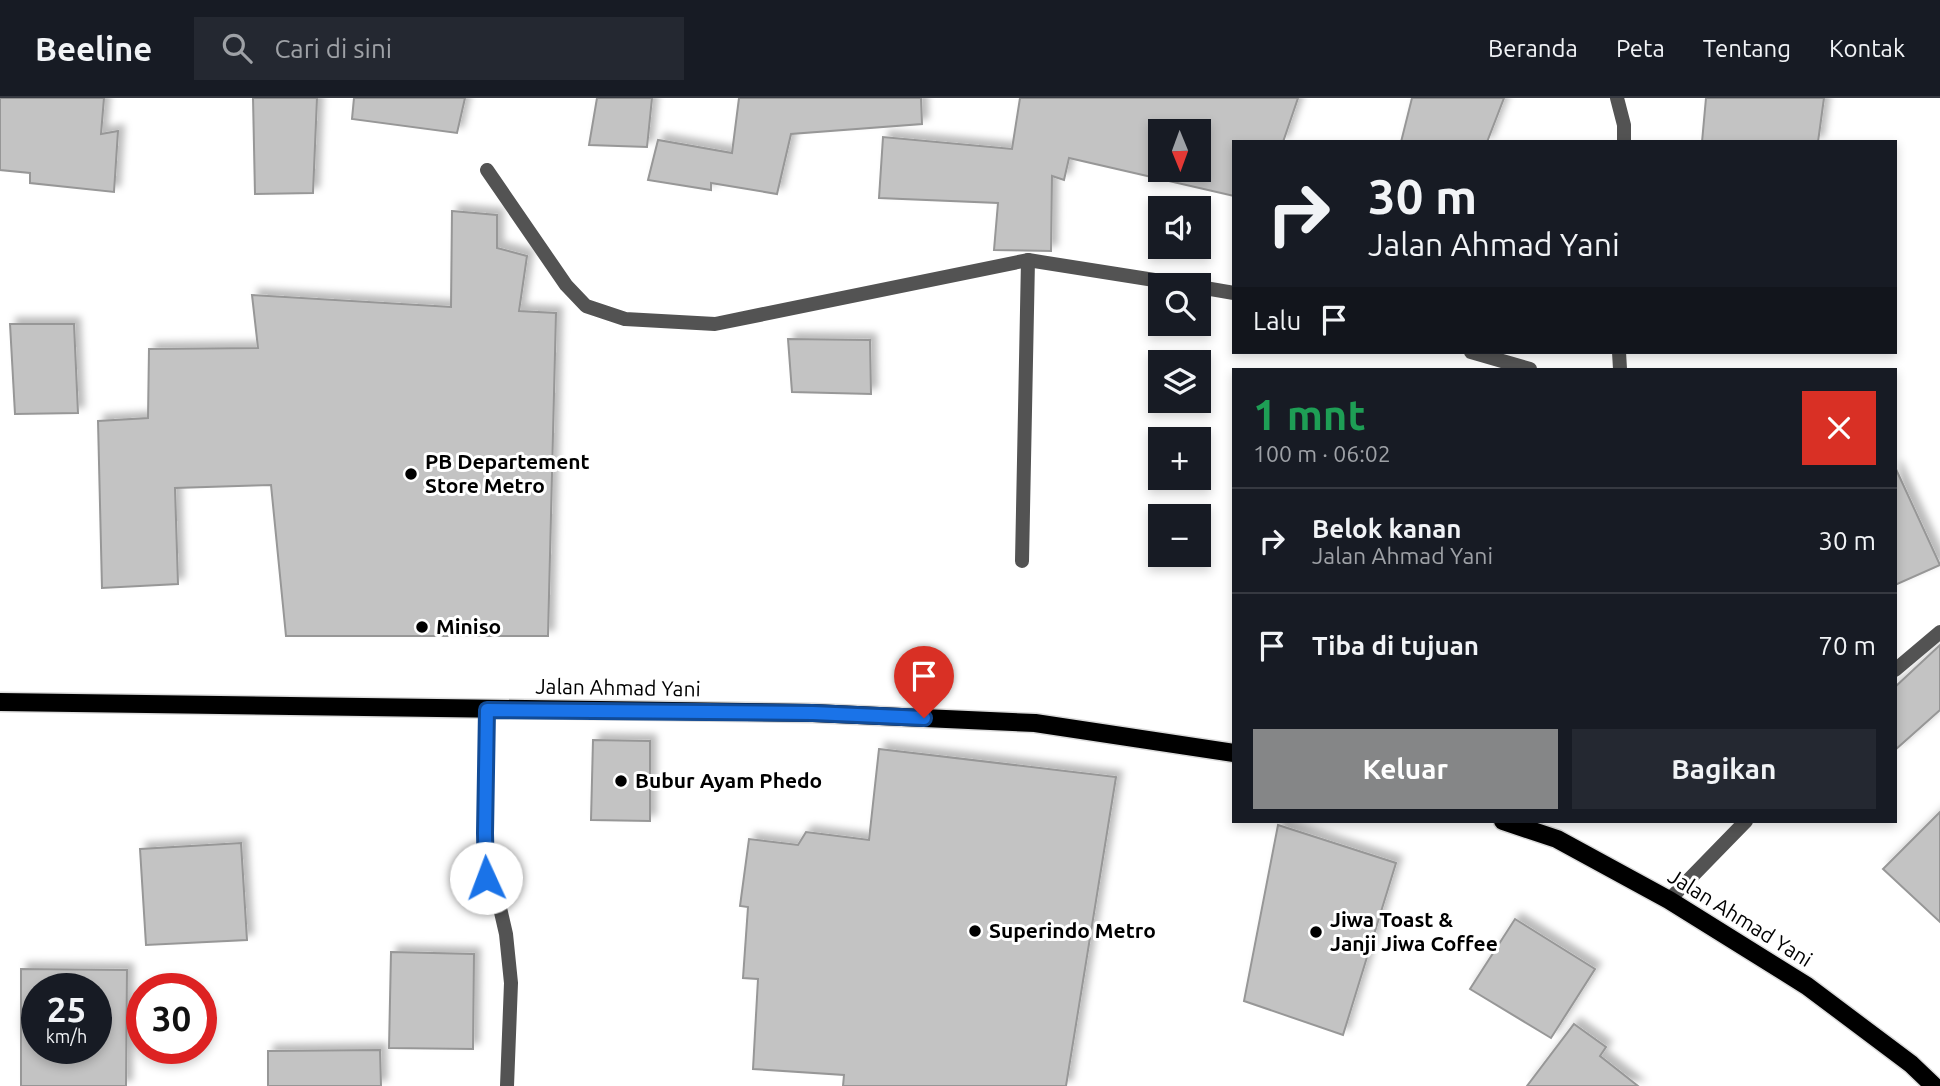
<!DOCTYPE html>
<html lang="id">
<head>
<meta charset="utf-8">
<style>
	:root { --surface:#171b24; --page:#242831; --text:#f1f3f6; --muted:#9ea1a6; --line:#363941; --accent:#858687 }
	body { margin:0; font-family:Ubuntu,sans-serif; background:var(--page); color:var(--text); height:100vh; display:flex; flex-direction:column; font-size:26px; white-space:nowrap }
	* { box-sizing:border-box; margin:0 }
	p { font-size:23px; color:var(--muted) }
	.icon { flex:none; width:38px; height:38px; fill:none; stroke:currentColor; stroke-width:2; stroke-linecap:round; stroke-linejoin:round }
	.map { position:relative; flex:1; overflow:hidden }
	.drawer { position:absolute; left:1232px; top:270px; width:665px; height:455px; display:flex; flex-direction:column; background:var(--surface); border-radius:0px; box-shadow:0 4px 10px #0003 }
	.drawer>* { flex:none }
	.hud { position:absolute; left:1232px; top:42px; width:665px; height:214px; border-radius:0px; box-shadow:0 4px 10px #0003; background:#171b24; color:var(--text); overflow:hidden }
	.needle { width:46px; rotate:179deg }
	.controls { position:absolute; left:1148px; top:21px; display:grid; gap:14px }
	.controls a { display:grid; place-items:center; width:63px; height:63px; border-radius:0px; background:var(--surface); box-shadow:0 4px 10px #0003; font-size:35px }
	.speed { position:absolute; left:21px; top:875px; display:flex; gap:14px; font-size:35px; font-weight:700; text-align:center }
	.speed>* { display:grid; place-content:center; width:91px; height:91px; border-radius:50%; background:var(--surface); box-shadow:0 4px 10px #0003; line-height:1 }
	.speed small { font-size:18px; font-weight:400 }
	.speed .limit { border:10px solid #d22; background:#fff; color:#111 }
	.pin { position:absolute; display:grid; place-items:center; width:60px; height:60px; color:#fff; margin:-72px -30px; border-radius:50% 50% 50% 0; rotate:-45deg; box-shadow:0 0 7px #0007 }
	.pin .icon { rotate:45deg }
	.me { position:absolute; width:77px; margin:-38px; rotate:358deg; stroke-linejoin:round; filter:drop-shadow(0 0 5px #0008) }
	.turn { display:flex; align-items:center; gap:24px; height:147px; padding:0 21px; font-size:32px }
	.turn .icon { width:91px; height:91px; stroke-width:2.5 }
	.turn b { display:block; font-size:49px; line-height:60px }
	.then { display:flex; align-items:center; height:66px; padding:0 21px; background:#0003; gap:14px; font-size:26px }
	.round { display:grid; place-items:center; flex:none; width:74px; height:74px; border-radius:0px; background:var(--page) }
	.headline { display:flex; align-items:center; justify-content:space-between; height:119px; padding:0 21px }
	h1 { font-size:42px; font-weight:600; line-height:52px; color:#1e9e55 }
	.button { display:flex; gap:14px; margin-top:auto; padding:14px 21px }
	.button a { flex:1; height:80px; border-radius:0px; background:var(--accent); color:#fff; font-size:28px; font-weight:600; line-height:80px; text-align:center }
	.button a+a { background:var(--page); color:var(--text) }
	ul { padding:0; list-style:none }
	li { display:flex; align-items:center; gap:21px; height:105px; padding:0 21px; border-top:2px solid var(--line) }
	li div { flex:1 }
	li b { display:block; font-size:26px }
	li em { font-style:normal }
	header { display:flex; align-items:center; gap:42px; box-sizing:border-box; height:98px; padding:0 35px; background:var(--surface); border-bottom:2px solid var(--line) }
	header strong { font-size:33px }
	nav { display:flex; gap:38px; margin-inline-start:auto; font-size:24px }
	.search { width:490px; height:63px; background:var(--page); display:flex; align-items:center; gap:18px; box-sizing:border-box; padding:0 24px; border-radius:0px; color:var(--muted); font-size:26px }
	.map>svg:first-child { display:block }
</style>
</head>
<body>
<header>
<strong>Beeline</strong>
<div class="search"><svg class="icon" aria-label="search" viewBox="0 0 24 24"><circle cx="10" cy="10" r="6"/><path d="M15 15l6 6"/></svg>Cari di sini</div>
<nav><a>Beranda</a><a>Peta</a><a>Tentang</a><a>Kontak</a></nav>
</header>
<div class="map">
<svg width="1940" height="988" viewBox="0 0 1940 988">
	<defs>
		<filter id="shadow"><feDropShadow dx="6" dy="-6" stdDeviation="3.5" flood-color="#0004"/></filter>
	</defs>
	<rect width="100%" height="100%" fill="#fff"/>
	<!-- building -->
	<g fill="#c3c3c3" stroke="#979797" stroke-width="2" fill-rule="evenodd" filter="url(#shadow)">
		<path d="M0,0h104l-3,36 17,-3 -4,61 -84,-9v-10l-30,-3z"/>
		<path d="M253,0h64l-4,95 -58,1z"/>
		<path d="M354,0h111l-8,35 -105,-14z"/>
		<path d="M597,0h55l-5,49 -58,-2z"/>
		<path d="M739,0h182l1,26 -131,10 -14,60 -66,-11v7l-63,-10 10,-40 74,13z"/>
		<path d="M1020,0h278l-15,44h-49v54l-165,-38 -5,22 -12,-4 -1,75 -57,-1 4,-47 -119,-5 4,-61 129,12zM1160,33h39v39h-39z"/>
		<path d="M1412,0h92l-17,44h-86z"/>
		<path d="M1706,0h118l-6,44h-116z"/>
		<path d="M452,113l45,4v33l30,8 -8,55 37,2 -8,323h-262l-15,-151 -96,3 3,96 -76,4 -4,-167 50,-3 1,-69 109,-1 -6,-53 199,12z"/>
		<path d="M10,226h64l4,89 -63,1z"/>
		<path d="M788,241l82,1 1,54 -79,-2z"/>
		<path d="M1895,369l45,98 -45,20z"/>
		<path d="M1940,547v65l-45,40v-63z"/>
		<path d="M593,642l57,1v80l-59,-1z"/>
		<path d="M879,651l237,28 -50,309h-223l1,-11 -91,-6 5,-90 -15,-1 5,-71 -8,-1 9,-67 49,6 8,-13 63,8z"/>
		<path d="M1940,714v110l-57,-53z"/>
		<path d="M1278,727l118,38 -53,172 -99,-34z"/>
		<path d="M241,745l6,97 -101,5 -6,-96z"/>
		<path d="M1515,821l80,50 -44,69 -81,-49z"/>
		<path d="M391,854l83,2 -1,95 -84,-1z"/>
		<path d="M21,871l106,1 -1,116h-105zM37,891h59v59h-59z"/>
		<path d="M1574,926l32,23 -6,9 38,30h-111z"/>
		<path d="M380,952l1,36h-113v-35z"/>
	</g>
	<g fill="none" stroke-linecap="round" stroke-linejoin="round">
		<defs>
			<g id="primary">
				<path d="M0,604l813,11 222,10 199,30"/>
				<path d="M1503,723l54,18 112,61 138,86 104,78 23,22"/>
			</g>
		</defs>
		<!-- primary casing -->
		<use href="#primary" stroke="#dbdbdb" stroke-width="21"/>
		<!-- minor -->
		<g stroke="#535353" stroke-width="14">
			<path d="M1617,0l7,27v17"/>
			<path d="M487,72l79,115 20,21 39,13 90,5 313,-64 158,25"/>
			<path d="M1199,189l35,6"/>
			<path d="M1471,254l59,17"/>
			<path d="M1619,254l1,17"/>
			<path d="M1022,463l6,-301"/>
			<path d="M1895,572l45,-38"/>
			<path d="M487,612l-2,123 2,45 13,30 6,26 5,49 -4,103"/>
			<path d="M1669,802l77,-79"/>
		</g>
		<!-- primary -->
		<use href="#primary" stroke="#000" stroke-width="18"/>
	</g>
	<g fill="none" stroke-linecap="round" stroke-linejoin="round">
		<defs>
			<path id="route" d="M486,780l-1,-45 2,-123 326,3 111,5"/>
		</defs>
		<!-- route casing -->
		<use href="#route" stroke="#114b97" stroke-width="18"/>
		<!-- route -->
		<use href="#route" stroke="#1a73e8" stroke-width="12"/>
	</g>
	<!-- markers -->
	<g fill="#000" stroke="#fff" stroke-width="2.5">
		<circle cx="411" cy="376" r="7"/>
		<circle cx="422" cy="529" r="7"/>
		<circle cx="621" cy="683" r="7"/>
		<circle cx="975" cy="833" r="7"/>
		<circle cx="1316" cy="834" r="7"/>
	</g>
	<g text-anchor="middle" stroke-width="6" stroke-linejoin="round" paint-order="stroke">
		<!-- poi labels -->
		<g font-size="21" font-weight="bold" fill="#000" stroke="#fff" text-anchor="start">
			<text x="425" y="371">PB Departement<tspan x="425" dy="24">Store Metro</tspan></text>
			<text x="436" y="536">Miniso</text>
			<text x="635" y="690">Bubur Ayam Phedo</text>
			<text x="1330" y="829">Jiwa Toast &amp;<tspan x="1330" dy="24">Janji Jiwa Coffee</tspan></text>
			<text x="989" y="840">Superindo Metro</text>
		</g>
		<!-- street labels -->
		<g font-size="21" fill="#000" stroke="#fff">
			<text transform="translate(618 590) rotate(1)" y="7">Jalan Ahmad Yani</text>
			<text transform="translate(1740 820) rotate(32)" y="7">Jalan Ahmad Yani</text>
		</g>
	</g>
</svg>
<div class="controls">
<a><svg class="needle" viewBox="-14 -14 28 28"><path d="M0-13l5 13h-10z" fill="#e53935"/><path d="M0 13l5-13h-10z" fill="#9ea1a6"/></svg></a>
<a><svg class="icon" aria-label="sound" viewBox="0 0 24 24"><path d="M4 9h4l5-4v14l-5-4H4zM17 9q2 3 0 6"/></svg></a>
<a><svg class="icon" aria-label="search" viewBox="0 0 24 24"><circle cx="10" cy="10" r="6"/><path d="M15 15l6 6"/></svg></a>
<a><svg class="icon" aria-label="layers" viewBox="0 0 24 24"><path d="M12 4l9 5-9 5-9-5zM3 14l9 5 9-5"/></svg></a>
<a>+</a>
<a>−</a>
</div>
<div class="speed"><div>25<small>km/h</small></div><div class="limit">30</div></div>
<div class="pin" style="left:924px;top:620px;background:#d93025"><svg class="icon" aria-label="arrive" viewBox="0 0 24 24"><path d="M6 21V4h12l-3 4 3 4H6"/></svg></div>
<svg class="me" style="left:486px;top:780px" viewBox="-20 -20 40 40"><circle r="19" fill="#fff"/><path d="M0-13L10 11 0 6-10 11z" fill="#1a73e8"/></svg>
<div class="hud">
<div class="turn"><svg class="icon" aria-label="right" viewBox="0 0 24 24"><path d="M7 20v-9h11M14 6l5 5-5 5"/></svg><div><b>30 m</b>Jalan Ahmad Yani</div></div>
<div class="then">Lalu<svg class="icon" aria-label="arrive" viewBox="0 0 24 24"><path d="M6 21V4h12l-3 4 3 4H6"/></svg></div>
</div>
<section class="drawer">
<div class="headline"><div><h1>1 mnt</h1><p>100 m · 06:02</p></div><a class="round" style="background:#d93025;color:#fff"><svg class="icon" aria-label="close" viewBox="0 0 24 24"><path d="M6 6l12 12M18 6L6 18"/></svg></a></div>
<ul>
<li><svg class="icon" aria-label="right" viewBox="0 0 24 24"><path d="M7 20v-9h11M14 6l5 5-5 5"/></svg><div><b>Belok kanan</b><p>Jalan Ahmad Yani</p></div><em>30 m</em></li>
<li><svg class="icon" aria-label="arrive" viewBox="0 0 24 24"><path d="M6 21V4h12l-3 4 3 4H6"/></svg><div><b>Tiba di tujuan</b></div><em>70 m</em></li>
</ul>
<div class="button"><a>Keluar</a><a>Bagikan</a></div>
</section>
</div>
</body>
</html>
